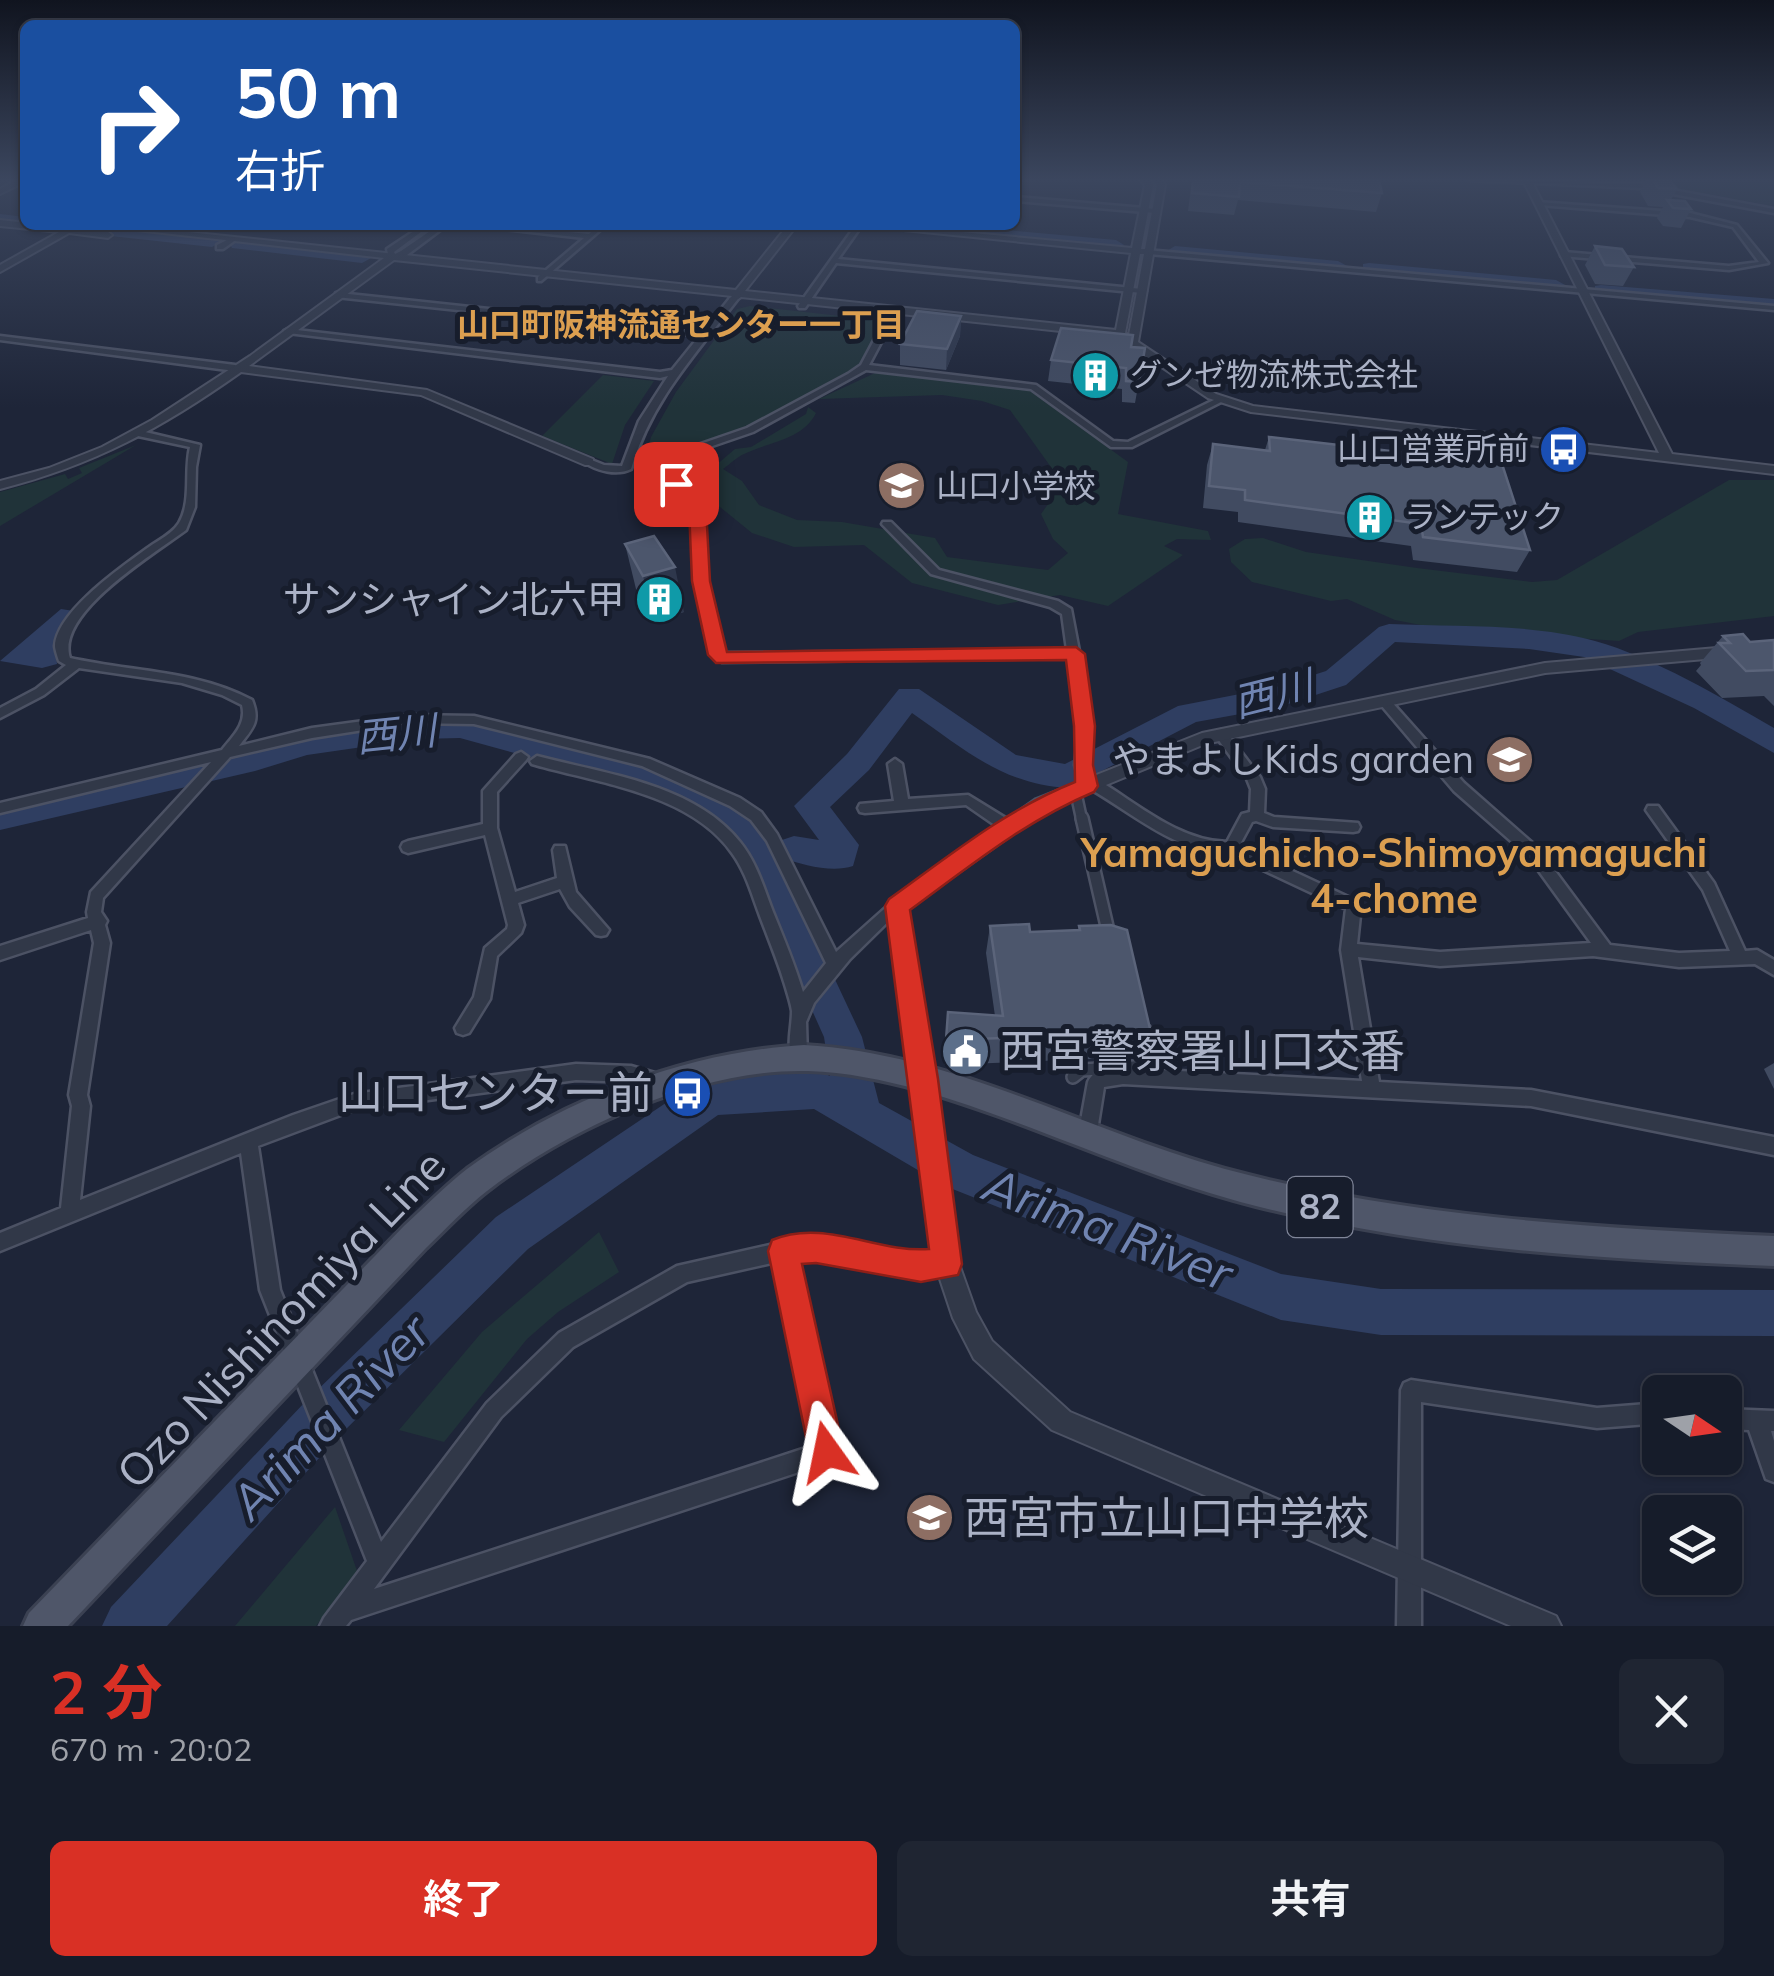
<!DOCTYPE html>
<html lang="ja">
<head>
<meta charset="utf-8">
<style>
	:root { --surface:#161c2a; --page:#1f2532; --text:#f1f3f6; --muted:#9ea1a8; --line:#353a47; --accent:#d93025 }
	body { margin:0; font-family:Mulish,"Noto Sans JP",sans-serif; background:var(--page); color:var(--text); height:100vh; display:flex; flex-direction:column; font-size:38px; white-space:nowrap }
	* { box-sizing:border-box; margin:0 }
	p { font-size:32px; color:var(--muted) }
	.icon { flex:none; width:55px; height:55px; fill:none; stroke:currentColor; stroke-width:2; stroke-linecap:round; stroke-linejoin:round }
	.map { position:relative; height:1626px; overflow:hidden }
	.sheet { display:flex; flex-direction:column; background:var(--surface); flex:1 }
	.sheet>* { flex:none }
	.banner { position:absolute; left:20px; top:20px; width:1000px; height:210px; border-radius:15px; box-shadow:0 2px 8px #0004,0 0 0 2px var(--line); background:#1a4fa0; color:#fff; overflow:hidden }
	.needle { width:65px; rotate:103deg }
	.tools { position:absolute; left:1642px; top:1375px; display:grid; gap:20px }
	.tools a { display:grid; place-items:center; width:100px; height:100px; border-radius:15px; background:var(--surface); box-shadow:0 2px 8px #0004,0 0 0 2px var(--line); font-size:50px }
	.pin { position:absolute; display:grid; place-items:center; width:85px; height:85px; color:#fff; margin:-42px; border-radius:20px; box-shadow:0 5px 15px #0006 }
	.me { position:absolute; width:110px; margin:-55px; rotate:348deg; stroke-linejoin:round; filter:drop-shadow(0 0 8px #0008) }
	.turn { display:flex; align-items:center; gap:35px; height:210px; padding:0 50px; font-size:45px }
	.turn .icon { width:130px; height:130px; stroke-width:2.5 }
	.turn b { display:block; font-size:70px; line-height:85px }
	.round { display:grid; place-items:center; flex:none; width:105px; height:105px; border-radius:15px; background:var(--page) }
	.headline { display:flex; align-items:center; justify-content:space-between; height:170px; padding:0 50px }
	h1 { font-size:60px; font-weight:700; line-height:75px; color:var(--accent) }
	.primary-button { display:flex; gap:20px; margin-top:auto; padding:20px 50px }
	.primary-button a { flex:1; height:115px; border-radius:15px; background:var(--accent); color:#fff; font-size:40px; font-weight:700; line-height:115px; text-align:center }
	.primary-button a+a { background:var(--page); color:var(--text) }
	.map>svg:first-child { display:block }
</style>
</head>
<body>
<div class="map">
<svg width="1774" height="1626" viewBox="0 0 1774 1626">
	<rect width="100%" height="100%" fill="#1e2538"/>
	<!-- green -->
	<g fill="#203339">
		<path d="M1632,180h142v26z"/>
		<path d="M750,306l136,15 -27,46 -13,9 -101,54 -47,13 -31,20 -5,14 12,11 -37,3 14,-54 25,-45 61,-83z"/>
		<path d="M875,373l152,16 101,73 -10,52 90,17 3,9 -34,-1 -13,7 19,9 -75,51 -48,-11 -62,10 -86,-22 -48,-38 -70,2 -42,-14 -69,-56 4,-11h28l20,-17 16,-2 55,-33 2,-7 8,6c-13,27 -48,29 -72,41 -7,3 -14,10 -21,15l19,12 17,24 38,15 45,2 93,16 12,19 101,13 20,-17 -15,-14 -12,-25 17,-24 -5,-20 -43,-60 -28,-9 -40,-6 -123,4z"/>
		<path d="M603,375l51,6 -29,44 -13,39 -70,-28z"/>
		<path d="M136,445l-136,81v-34l65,-18 3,5 14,-6 -3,-5z"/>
		<path d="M1729,480h45v136l-136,16 -19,9 -178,-12 -46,-9 -48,-21 -16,2 -79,-19 -21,-20 -2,-13 16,-10 18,-1 43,14 111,16 115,14 25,-2z"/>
		<path d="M599,1232l20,40 -61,40 -31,27 -83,103 -45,-12 83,-98z"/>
		<path d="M335,1507l22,64 -41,55h-81z"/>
	</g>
	<!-- water -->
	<path fill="#2f3e61" d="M61,609l13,2 -19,30 2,23 -15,4 -42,-7z"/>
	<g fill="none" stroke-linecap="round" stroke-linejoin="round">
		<!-- river -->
		<g fill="#2f3e61" fill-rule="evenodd">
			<path d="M0,214l25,3v8h6l-31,-1z"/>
			<path d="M45,225h18l-8,5z"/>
			<path d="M100,225l112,12 8,5 -8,5 -120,-13 -8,-5z"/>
			<path d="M423,225l16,2 -32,26h-12v-8z"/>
			<path d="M888,225h66l9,5 -8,5 -59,-5z"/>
			<path d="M983,228l133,12 8,5 -8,5 -139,-14 -2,-3z"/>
			<path d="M238,239l124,14 9,5 -9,5 -130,-15 -2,-4z"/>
			<path d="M1175,246l163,15 9,5 -9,5 -169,-16 -2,-4z"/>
			<path d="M1369,263l187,17 9,5 -9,5 -193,-18v-8z"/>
			<path d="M1601,285l173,14v12l-179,-17v-8z"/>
			<path d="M1389,624c67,3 141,-1 206,17 58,16 127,57 179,87v25l-80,-45 -110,-51 -55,-8 -134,-7 -49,43 -67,22 -83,15 -127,66c-66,-3 -105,-39 -157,-75l-43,57 -39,37 29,38 -6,21c-21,7 -50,-1 -71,-8l-5,-9 5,-9 12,-4 25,4 -25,-34 53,-52 52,-65h20l97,66 49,9 113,-58 98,-19 50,-16 53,-44z"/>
			<path d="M460,716l206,56 55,21 32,25 26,42 83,177 17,66 94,52 308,119 100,15 393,1v46l-393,-1 -100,-15 -336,-134 -131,-77 -96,6 -190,134 -189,187 -172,190h-65l9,-19 194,-205 191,-185 201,-135 14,-5 107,-6 12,5 -6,-39 -77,-172 -18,-29 -30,-25 -53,-22 -186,-51 -42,1 -111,16 -52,16 -255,59v-26l254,-55 52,-16 112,-16z"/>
		</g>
		<defs>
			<path id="pedestrian-far1" d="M1077,798l5,23"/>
			<g id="pedestrian">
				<path d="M1082,818l27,117"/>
				<path d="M1073,1077l9,-7 70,-4 -7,-36"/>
			</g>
			<g id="minor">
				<path d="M1468,180l173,4 133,25v4l-133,-25z"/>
				<path d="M1015,197l141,12 3,2 -3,2 -141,-12z"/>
				<path d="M1537,202l153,11 47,12 31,38 -39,7 -168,-14v-4h3l165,14 30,-4 -26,-35 -43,-10 -151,-12z"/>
				<path d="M423,225l6,1 -35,26 1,2 6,-3 38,-26h8l-40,30 -18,4 -2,-10z"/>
				<path d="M468,225h25l96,9 10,-9h7l-65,56h-3v-4l46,-39z"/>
				<path d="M856,225h6l-24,34 304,30 4,2 -4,2 -306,-30 -31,45h-6l-1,-2z"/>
				<path d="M231,238l6,1 -14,10h-6v-4z"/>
				<path d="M1146,250l628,56v4l-625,-56h-3z"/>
				<path d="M339,293l354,38 13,-3 24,-30 7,2c-43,56 -85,100 -106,169 -14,7 -34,2 -47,-7l5,-3 15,6 18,1 17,-45 29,-45 -8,2 -372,-45 -4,-2 4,-2 372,43 12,-2 29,-36 -8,1 -357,-38v-4z"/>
				<path d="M888,314l7,2 -26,49 167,20 77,56 15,1 90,-44 7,2 -93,47h-21l-80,-58 -165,-19 -113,62 -61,21 -17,13 -2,7 29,34 5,74 17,72 343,-3 -5,-36 -12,-7 -119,-33 -49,-50 1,-2h8l48,48 119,31 13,8 8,42 3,3 -2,3 11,68 -2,40 3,14 6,1c40,24 81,61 129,62l15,-28 8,-2 1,-23 -4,-10 -32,-44 6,-5 5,2 34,45 5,12 -1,24 10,4 84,6 2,4 -2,4 -5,1 -80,-5 -17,-6 -4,1 -13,24 120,56 2,4 -4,38 83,8 151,-9 -63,-87 -74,-65 -73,-86 -2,-3 2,-3h8l75,84 74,65 72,97 69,8 51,-2 -27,-61 -57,-80 2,-4h10l56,77 31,68 12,-1 17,10v15l-19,-11 -76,3 -86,-11 -153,10 -82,-9 21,125 152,8 243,47v18l-243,-49 -408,-22 -19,3 -8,50 -3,6 -6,3 -6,-3 -3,-6 10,-55c6,-14 22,-13 35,-14l239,13 -21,-131 5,-41 -117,-55c-53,-2 -94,-39 -137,-64h-10l-7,-25 4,-40 -11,-67 -346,4 -8,-4 -19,-77 -3,-74 -29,-34 5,-10 18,-14 61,-21 101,-54 13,-9z"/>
				<path d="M0,336l235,29 4,3 -4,3 -235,-31z"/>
				<path d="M141,431l59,14 -4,22 -1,40 -9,23c-32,24 -131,83 -116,128 62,14 125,12 182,42 9,22 0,29 -13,46l73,-18 96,-13 66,1 176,43 90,39 21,14 16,22 59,118 56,-50 5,-2 5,2 2,4 -54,53 -36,44 -8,19 1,36 -2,5 -6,3 -6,-3c-7,-18 -1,-34 -1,-52 -1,-7 -4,-16 -6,-23 -7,-24 -17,-48 -26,-72 -8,-21 -14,-44 -28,-63 -42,-60 -135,-70 -200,-89l-2,-3 7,-5c68,18 157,28 203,86 17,21 24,47 33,70 11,27 22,53 30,80l23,-29 -59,-122 -16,-21 -21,-14 -88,-40 -168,-42 -66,-1 -96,15 -82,19 -127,141 -2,14 6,9 -2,4 5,18 -23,152 3,11 -10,94 213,-85 61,-21 222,-30 55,2 34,10 2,6 -2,6 -6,2 -28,-8 -55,-2 -222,30 -96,36 22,144 101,252 106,-139 72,-70 118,-67 106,-24 33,-4 105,18 26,-2 7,3 3,7 -3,7c-40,15 -94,-11 -136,-14 -7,-1 -16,1 -24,2l44,193 -3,8 -484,160 -5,6h-26l4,-8 43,-57 -107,-271 -19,-137 -241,98v-18l61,-25 11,-102 -3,-11 25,-152 -3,-13 -91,30v-14l88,-28 -1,-6 4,-20 120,-130 -211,51v-10l222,-53c11,-14 25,-26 20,-45l-20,-10 -40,-12 -103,-15 -35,27 -44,23v-10l36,-19 30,-24 -7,-4c-1,-3 -4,-12 -4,-15 2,-35 68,-80 94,-99 10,-7 24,-14 30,-24 13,-22 5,-52 11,-76l-52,-11 -2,-2zM776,1262l39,183 -441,144 127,-172 72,-70 114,-65z"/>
				<path d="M521,752l7,5 -2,3 -29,32v36l18,64 42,-14 -4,-28 2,-4h10l11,46 33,38 -3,5 -5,1 -5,-1 -26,-28 -10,-18 -42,14 6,22 -3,8 -24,23 -7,43 -21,34 -6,2 -6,-2 -2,-5 19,-31 11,-49 22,-19 1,-4 -23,-90 -77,18 -5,-2 -2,-4 2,-4 5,-2 75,-17v-33l33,-37z"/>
				<path d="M895,759l7,5 6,35 60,-4 44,27 2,4 -2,4h-10l-36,-25 -101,8 -5,-1 -2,-4 2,-4 34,-3 -6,-37z"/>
				<path d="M1411,1380l186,28 63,-5v20l-63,5 -176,-26v224h-24l4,-236 3,-7z"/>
				<path d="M1725,1409l49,2v20h-3l3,10v41l-8,-3 -17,-49 -24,-1z"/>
			</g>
			<g id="tertiary">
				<path d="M16,180l9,2 -25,12v-5z"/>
				<path d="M1140,180h9l4,5 -12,64h4l12,-64 -4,-5h9l3,5 -27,157 78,52 37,12 406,47 -134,-269 7,-2 140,272 102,12v8l-523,-62 -43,-14 -79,-53 -9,-2 -3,-6 -376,-40 -7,5 -5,-3 3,-3 -338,-36 -145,106 178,24 166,69v6h-8l-164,-70 -180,-23c-79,56 -147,93 -241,117v-8l49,-13 53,-21 50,-27 98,-64 134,-98 -292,-33h29l615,65 52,-65h9l-52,66 371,39 15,-77 -277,-28h32l246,23 13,-63zM1140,254h4l-15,81 -4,-2z"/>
				<path d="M0,220l108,12 4,3 -4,3 -39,-5 -69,39v-7l59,-33 -59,-6z"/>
				<path d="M1774,643v10l-229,20 -340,71 -157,65 -141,100 28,170 24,185 17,48 16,29 78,71 486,204 5,10h-50l-459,-196 -78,-71 -21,-41 -18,-54 -22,-185 -25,-173 2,-6 146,-101 166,-66 343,-70z"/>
			</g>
			<path id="primary" d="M804,1045c148,8 280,85 421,124 179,48 365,59 549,67v30c-174,-7 -348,-17 -518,-60 -116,-29 -222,-83 -336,-116 -37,-10 -74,-18 -112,-19 -107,-3 -238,56 -321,120 -22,17 -41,38 -61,57l-358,378h-45l6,-13 375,-387c21,-19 41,-40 63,-57 96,-70 219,-117 337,-124z"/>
		</defs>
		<!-- pedestrian-far1 casing -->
		<use href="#pedestrian-far1" stroke="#4c5264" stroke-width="14"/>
		<!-- pedestrian casing -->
		<use href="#pedestrian" stroke="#4c5264" stroke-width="16"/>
		<!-- minor casing -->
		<use href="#minor" stroke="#4c5264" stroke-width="5"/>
		<!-- tertiary casing -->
		<use href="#tertiary" stroke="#4c5264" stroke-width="4"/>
		<!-- primary casing -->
		<use href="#primary" stroke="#3b4152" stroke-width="6"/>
		<!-- pedestrian-far1 -->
		<use href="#pedestrian-far1" stroke="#313848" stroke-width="9"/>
		<!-- pedestrian -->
		<use href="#pedestrian" stroke="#313848" stroke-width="11"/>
		<!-- minor -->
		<use href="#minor" fill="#313848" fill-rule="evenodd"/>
		<!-- tertiary -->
		<use href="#tertiary" fill="#313848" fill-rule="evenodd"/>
		<!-- primary -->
		<use href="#primary" fill="#4f5669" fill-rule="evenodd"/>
	</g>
	<!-- wall -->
	<g fill="#414b61">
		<path d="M1192,180h187l3,13 -6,19 -138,-12 -4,15 -46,-4z"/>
		<path d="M1646,180h24l7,9 -6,11 20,9 -10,19 -18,-2 -6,-8 6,-11 -15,-1 -8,-14z"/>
		<path d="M1595,246l39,21 -11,19 -28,-2 -10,-19z"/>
		<path d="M961,316l-1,20 -14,34 -46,-5v-21z"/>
		<path d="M1131,347l14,1 -10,55 -13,-1v-13l-74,-8 3,-21z"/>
		<path d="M1269,437l261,113 -13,22 -104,-12 -2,-14 -173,-24v-10l-35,-4 4,-43 6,-21 52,6z"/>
		<path d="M625,544l59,68 -30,9 -18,-32z"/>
		<path d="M1723,636l27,6 24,-2v66l-10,-10 -42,2 -26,-27 5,-6 -1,-2z"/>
		<path d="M990,926l40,6 48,-2 1,-4 72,107 -11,24 -196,8 4,-53 47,4 -9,-63z"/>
		<path d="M1774,1063v26l-10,-20z"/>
	</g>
	<!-- shaded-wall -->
	<g fill="#2e374c">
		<path d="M961,316l-1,20 -14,34 1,-21z"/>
		<path d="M675,567l9,45 -30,9 -11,-45z"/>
	</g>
	<!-- building -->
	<g fill="#4c566c" stroke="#5b647a" stroke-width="2.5">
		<path d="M1193,180h186l3,13 -142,-11 -1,15 -47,-4z"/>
		<path d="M1653,180h17l7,9 -19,-1z"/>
		<path d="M1667,200l18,1 6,8 -18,-1z"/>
		<path d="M1595,246l27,3 12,18 -29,-2z"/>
		<path d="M917,311l44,5 -14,33 -47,-5z"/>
		<path d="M1061,328l72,7 -2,12 14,1 -6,34 -13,-1v-13l-75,-8z"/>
		<path d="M1269,437l233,27 28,86 -107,-13 -2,-13 -176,-24v-10l-36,-4 4,-42 57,7z"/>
		<path d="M654,536l21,31 -32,9 -18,-32z"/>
		<path d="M1743,634l7,8 24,-2v30l-28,1 -27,-28h11l-7,-7z"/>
		<path d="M1029,924l1,8 50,-2 -1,-4 32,-1 16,5 24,103 -205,7 2,-28 55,4 -13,-90z"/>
	</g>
	<!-- sky -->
	<linearGradient id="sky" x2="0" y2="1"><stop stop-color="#10141f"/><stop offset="0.44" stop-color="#3b465e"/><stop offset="1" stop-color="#3b465e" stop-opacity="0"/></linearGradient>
	<rect width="1774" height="408" fill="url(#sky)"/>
	<!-- route -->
	<path fill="#d93025" stroke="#8d1f18" stroke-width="2.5" d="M671,481h11l24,26 4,74 17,71 349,-5 9,7 10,72 -2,39 5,21 -4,6c-69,29 -124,74 -184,118l28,169 24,185 -4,11 -37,7 -105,-19 -14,1 42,188 -5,13 -12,5 -13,-5 -5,-13 -41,-201 4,-11c53,-22 104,13 157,9l-44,-343 4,-7c60,-43 116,-89 186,-117l-1,-56 -8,-66 -350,3 -8,-8 -16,-74 -3,-73 -21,-24z"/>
	<!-- icons -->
	<defs>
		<symbol id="building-disc" viewBox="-11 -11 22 22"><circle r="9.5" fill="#0f9aa8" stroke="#171d2c"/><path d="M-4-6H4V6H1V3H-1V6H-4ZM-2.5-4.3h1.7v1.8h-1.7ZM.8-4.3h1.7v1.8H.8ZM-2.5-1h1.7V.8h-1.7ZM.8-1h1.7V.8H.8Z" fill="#fff"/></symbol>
		<symbol id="bus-disc" viewBox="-11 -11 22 22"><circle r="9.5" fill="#1a4fb4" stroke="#171d2c"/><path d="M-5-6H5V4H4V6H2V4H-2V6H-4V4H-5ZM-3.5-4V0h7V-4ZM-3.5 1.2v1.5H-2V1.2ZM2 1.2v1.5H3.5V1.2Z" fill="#fff"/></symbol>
		<symbol id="school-disc" viewBox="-11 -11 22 22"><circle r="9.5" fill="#8d6e63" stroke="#171d2c"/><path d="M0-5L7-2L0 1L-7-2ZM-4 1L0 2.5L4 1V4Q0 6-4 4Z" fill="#fff"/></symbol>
		<symbol id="civic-disc" viewBox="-11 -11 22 22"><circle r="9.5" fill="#5c6f8a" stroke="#171d2c"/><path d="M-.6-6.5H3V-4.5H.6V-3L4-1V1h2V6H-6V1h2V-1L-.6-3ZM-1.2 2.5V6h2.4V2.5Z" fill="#fff"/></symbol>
	</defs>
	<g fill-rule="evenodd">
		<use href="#building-disc" x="1068" y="348" width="55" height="55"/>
		<use href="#bus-disc" x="1536" y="422" width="55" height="55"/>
		<use href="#school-disc" x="874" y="458" width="55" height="55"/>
		<use href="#building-disc" x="1342" y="490" width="55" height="55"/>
		<use href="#building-disc" x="632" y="572" width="55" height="55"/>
		<use href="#school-disc" x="1482" y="732" width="55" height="55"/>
		<use href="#civic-disc" x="938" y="1024" width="55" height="55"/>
		<use href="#bus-disc" x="660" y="1066" width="55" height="55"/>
		<use href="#school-disc" x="902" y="1490" width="55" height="55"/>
	</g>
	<g text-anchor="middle" stroke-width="10" stroke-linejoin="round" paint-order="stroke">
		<!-- far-neighbourhood labels -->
		<g font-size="32" font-weight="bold" fill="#dc9f50" stroke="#171d2c">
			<text x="681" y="336">山口町阪神流通センター一丁目</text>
		</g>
		<!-- far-poi labels -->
		<g font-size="32" fill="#abb2c6" stroke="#171d2c" text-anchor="start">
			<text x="1130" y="386">グンゼ物流株式会社</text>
			<text x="1529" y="460" text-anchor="end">山口営業所前</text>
			<text x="936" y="497">山口小学校</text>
			<text x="1404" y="528">ランテック</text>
		</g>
		<!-- shield labels -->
		<rect fill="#171d2c" stroke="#7f8598" stroke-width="2.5" x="1287.5" y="1177" width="65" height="60" rx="8"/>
		<g font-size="35" font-weight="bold" fill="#abb2c6">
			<text x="1320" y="1219">82</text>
		</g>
		<!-- poi labels -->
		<g font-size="38" fill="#abb2c6" stroke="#171d2c" text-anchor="end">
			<text x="625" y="613">サンシャイン北六甲</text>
			<text x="1474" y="773">やまよしKids garden</text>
		</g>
		<!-- water labels -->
		<g font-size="40" font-style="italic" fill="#7084b1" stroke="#171d2c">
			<text transform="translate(1273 694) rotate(-14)" y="14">西川</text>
			<text transform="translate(396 734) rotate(-6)" y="14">西川</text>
		</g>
		<!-- neighbourhood labels -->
		<g font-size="40" font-weight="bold" fill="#dc9f50" stroke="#171d2c">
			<text x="1394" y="867">Yamaguchicho-Shimoyamaguchi<tspan x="1394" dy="46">4-chome</tspan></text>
		</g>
		<!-- near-poi labels -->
		<g font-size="45" fill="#abb2c6" stroke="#171d2c" text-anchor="start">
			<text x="1000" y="1067">西宮警察署山口交番</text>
			<text x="653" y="1109" text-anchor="end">山口センター前</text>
			<text x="964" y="1534">西宮市立山口中学校</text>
		</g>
		<!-- near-street labels -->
		<g font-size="45" fill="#abb2c6" stroke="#171d2c">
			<text transform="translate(281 1319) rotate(-46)" y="16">Ozo Nishinomiya Line</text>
		</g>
		<!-- near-water labels -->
		<g font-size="48" font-style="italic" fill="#7084b1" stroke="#171d2c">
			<text transform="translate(1108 1229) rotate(21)" y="17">Arima River</text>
			<text transform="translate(330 1417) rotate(-46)" y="17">Arima River</text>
		</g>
	</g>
</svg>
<div class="tools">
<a><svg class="needle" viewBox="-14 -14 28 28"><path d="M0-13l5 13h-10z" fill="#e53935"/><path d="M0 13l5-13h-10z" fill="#9ea1a8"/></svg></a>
<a><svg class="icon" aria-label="layers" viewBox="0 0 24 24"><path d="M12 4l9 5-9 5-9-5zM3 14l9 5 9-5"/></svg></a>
</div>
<div class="pin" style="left:676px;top:484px;background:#d93025"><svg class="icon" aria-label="arrive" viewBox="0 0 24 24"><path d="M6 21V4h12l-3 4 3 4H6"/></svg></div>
<svg class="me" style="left:827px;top:1452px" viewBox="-20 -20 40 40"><path d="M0-17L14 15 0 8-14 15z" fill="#d93025" stroke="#fff" stroke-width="4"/></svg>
<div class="banner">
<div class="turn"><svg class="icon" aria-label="right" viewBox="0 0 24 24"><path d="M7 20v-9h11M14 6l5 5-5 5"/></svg><div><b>50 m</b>右折</div></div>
</div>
</div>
<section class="sheet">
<div class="headline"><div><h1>2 分</h1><p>670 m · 20:02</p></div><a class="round"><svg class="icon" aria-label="close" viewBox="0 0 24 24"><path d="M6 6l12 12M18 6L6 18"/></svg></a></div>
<div class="primary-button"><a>終了</a><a>共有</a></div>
</section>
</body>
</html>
